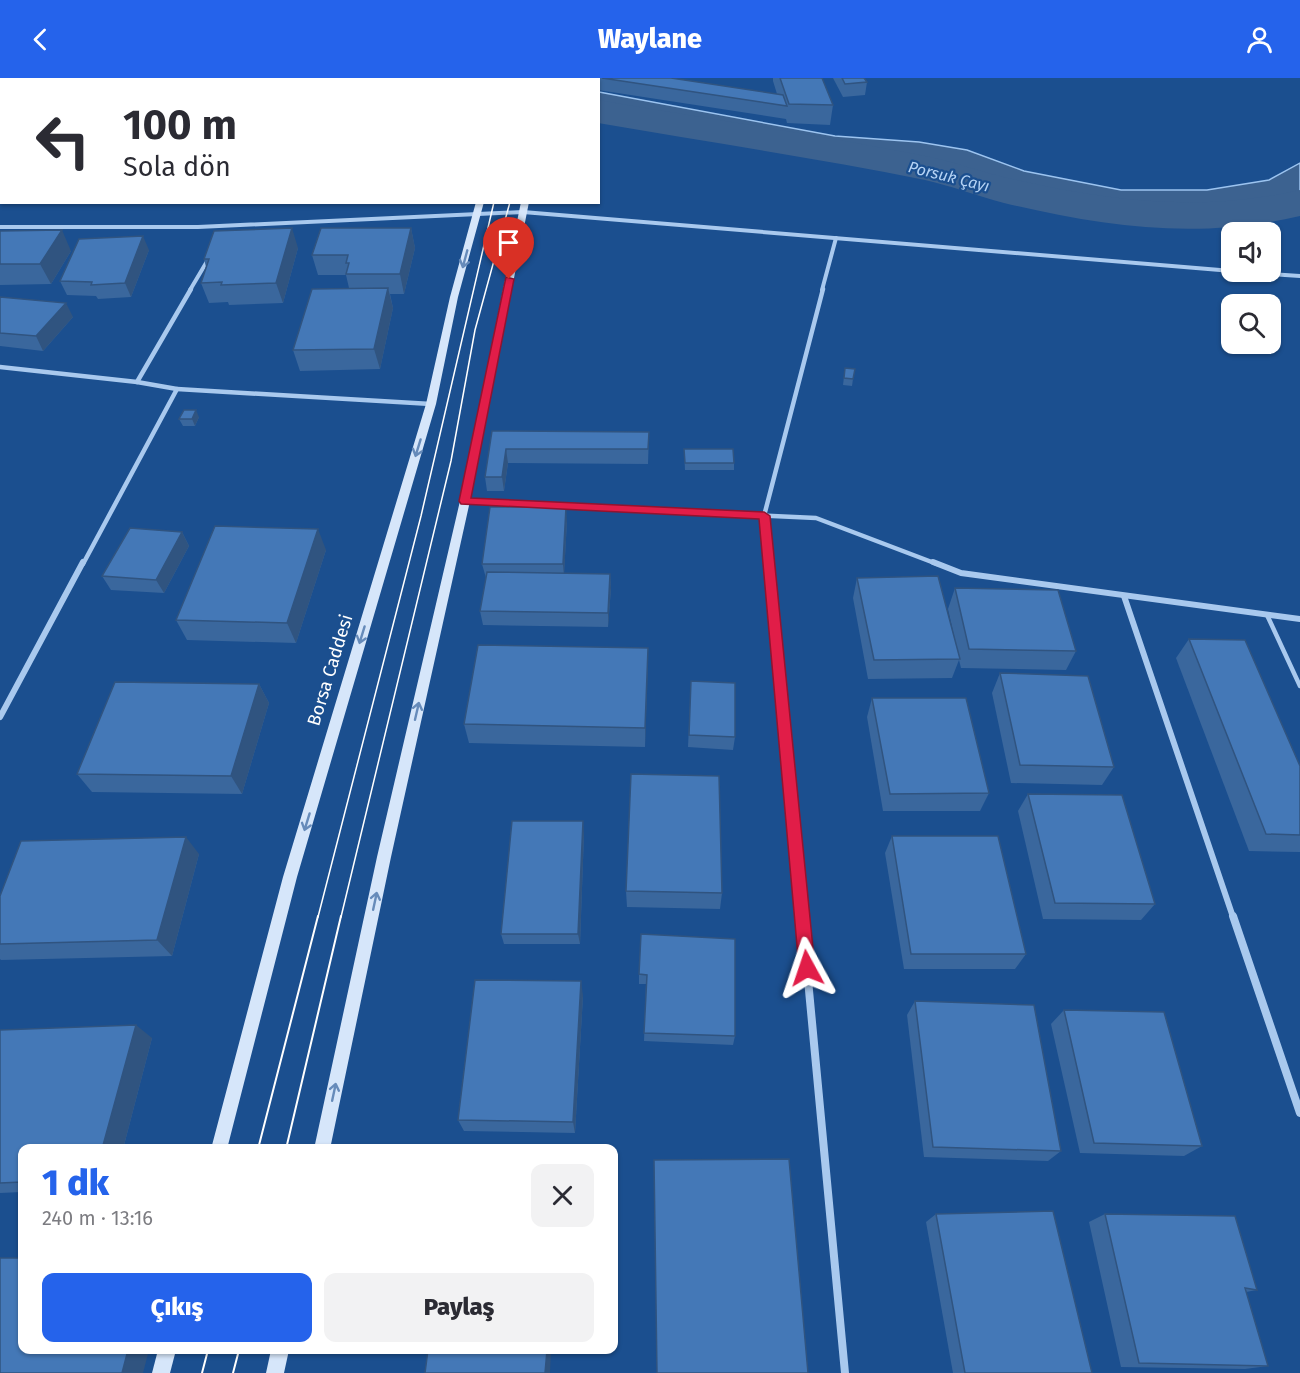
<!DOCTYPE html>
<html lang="tr">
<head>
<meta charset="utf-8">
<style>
	:root { --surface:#fff; --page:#f2f2f3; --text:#2b2b33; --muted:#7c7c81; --accent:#2563eb }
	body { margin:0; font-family:"Fira Sans",sans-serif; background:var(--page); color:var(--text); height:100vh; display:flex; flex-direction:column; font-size:22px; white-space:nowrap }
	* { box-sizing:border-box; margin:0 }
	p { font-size:20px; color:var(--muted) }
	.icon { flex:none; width:33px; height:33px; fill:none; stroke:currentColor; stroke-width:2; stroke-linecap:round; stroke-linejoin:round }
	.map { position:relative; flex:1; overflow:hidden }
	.panel { position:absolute; left:18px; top:1066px; width:600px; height:210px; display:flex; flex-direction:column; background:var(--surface); border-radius:12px; box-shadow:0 2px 4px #0004 }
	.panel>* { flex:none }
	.banner { position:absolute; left:0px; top:0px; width:600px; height:126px; box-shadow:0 2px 4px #0004; background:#fff; color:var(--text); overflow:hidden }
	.fabs { position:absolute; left:1221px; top:144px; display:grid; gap:12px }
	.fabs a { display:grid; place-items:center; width:60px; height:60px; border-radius:12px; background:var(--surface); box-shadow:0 2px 4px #0004; font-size:30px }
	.pin { position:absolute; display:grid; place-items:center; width:51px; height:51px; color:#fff; margin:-62px -26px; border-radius:50% 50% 50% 0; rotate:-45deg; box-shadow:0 0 6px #0007 }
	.pin .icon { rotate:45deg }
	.me { position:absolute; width:66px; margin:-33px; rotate:355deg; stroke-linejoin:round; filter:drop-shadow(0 0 4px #0008) }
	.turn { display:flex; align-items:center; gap:21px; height:126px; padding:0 24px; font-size:27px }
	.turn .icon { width:78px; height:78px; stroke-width:2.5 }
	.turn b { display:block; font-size:42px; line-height:51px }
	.round { display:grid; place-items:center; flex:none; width:63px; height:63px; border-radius:12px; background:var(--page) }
	.head { display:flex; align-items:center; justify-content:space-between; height:102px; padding:0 24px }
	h1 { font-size:36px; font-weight:800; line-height:45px; color:var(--accent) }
	.action { display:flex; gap:12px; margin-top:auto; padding:12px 24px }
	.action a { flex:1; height:69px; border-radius:12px; background:var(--accent); color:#fff; font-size:24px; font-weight:800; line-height:69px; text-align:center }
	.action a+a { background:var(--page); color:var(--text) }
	header { display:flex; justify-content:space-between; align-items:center; height:78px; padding:0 24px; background:var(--accent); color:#fff; font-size:27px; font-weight:800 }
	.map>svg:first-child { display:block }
</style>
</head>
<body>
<header><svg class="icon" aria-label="back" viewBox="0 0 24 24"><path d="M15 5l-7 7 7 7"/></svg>Waylane<svg class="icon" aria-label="person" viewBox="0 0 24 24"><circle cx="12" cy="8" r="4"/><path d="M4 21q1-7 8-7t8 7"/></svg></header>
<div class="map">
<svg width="1300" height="1295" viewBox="0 0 1300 1295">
	<rect width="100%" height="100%" fill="#1b4f8f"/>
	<!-- water -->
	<g fill="#3c6290" stroke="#9cc4f0" stroke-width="1.5">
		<path d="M258,0h224l14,1 -230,1z"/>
		<path d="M599,14l236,44 84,6 48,8 57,21 97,19h86l62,-10 31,-17v31l-33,11 -54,10 -196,-19 -95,-36 -86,-6 -237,-39z"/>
	</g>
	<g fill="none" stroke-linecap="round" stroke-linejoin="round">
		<!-- river -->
		<path fill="#3c6290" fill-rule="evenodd" d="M598,22c109,19 219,34 327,56 28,5 55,16 83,22 99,23 192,35 292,12v26c-102,24 -196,11 -296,-13 -27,-7 -52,-17 -79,-23 -108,-22 -218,-38 -327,-57z"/>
		<!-- service -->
		<path stroke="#a9c9ee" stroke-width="4.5" d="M1267,537l33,71"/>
		<!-- minor-far3 -->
		<g stroke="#a9c9ee" stroke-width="4">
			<path d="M0,149h198l325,-15 709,59"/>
			<path d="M1243,194l57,4"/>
			<path d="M190,212l19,-32"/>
			<path d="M822,212l14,-52"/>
		</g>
		<!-- minor-far2 -->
		<g stroke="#a9c9ee" stroke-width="4.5">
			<path d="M0,289l137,15 40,7 -94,175"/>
			<path d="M137,304l54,-93"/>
			<path d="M177,311l254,15"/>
			<path d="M465,423l351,17 121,46"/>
			<path d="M769,486l-5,-48 59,-227"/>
		</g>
		<!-- minor-far1 -->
		<g stroke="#a9c9ee" stroke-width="6">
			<path d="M768,484l34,355"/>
			<path d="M933,484l28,11 339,46"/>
			<path d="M1124,518l109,321"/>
			<path d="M0,639l83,-155"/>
		</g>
		<!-- minor -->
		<g stroke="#a9c9ee" stroke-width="8">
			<path d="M802,838l43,457"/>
			<path d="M1233,838l67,197"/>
		</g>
		<!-- secondary -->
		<g fill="#d6e6fa" fill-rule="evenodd">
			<rect x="506" y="0" width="6" height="2"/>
			<rect x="547" y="0" width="6" height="2"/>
			<path d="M476,124h8l-26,95 -22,107 -139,473 -70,272h-16l72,-272 143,-473 24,-107z"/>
			<path d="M521,124h8l-59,299 -79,356 -61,292h-16l63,-292 83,-356z"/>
			<path d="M158,1272h18l-6,23h-18z"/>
			<path d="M271,1272h18l-5,23h-18z"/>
		</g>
		<!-- tram-far1 -->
		<g stroke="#fff" stroke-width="1.5">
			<path d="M318,839l103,-401 73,-314"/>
			<path d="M341,839l110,-456 24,-131 35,-128"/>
		</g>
		<!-- tram -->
		<g stroke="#fff" stroke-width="2">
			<path d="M258,1071l60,-233"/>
			<path d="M286,1071l55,-233"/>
			<path d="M202,1295l6,-23"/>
			<path d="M233,1295l6,-23"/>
		</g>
	</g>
	<!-- wall -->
	<g fill="#3a679d">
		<path d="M590,0h81l106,16 -4,-13v-3h49l11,27 -3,20 -43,-2 -1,-4 -188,-29v-10h-8z"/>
		<path d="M833,0h31l3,4 -2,13 -22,2z"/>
		<path d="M411,150l4,20 -11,46h-14l3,14 -13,61 -80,2 -7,-21 56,-62 -3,-13h-28l-6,-20z"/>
		<path d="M0,153l71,20 -20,33 -51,1z"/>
		<path d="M298,170l-15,55 -54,2 -1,-3 -19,1 -8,-20 5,-16 -2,-8z"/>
		<path d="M149,172l-18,47 -33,2 -2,-3 -29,-1 -7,-14z"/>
		<path d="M0,219l73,20 -30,34 -43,-5z"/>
		<path d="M1228,233h4v33h28l1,2 -4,7 -28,-4 -5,-31z"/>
		<path d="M845,290l8,11 -1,7 -9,-1z"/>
		<path d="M199,339l-4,9h-12l-4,-7z"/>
		<path d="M492,353l157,1 -1,32 -140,-1 -4,28h-17l-2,-14z"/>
		<path d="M684,371l50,14v7h-49z"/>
		<path d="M567,443l-3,52 46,1 1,14 -3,39 -125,-2 -3,-14 6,-33 -4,-14z"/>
		<path d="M182,454l7,14 -25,47 -53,-3 -9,-14z"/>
		<path d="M326,472l-30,93 -109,-3 -11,-20z"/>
		<path d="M857,500l98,62 -7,-31 7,-21 121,63 -10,19 -105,-2 -2,-8 -7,18 -84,1 -15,-81z"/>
		<path d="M1189,561l111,127v86l-51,-1 -73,-193z"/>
		<path d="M648,570l-3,99 -176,-4 -5,-19z"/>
		<path d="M1000,595l114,94 -12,18 -91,-2 -19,-90z"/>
		<path d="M691,603l44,56 -2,13 -45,-3z"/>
		<path d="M259,606l10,19 -27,91 -150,-2 -15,-18z"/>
		<path d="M872,620l117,95 -9,18h-97l-16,-94z"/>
		<path d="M1028,716l127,110 -14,16 -98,-1 -25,-108z"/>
		<path d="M584,755l-4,111h-76l-3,-10z"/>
		<path d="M892,758l134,118 -11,15h-111l-19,-116z"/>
		<path d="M199,776l-27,102 -171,4 -1,-1v-63z"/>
		<path d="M626,813l96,2 -2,16 -93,-2z"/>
		<path d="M735,861v97l-2,9 -89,-4 2,-57h-7v-10z"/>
		<path d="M583,918l-8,137 -111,-2 -6,-11z"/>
		<path d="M915,923l146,150 -13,10 -124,-4 -17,-142z"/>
		<path d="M1064,932l138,136 -18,10 -104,-3 -29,-129z"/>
		<path d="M0,952l152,8 -29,111h-101v43l-22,1z"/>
		<path d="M936,1136l156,159h-139l-27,-151z"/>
		<path d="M1105,1136l152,76 -11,2 22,74 -23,3 -124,-2 -32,-145z"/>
	</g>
	<!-- shaded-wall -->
	<g fill="#305480">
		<path d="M292,150l6,20 -15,55 -7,-20z"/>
		<path d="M411,150l4,20 -11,46 -4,-20z"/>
		<path d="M62,152l9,21 -20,33 -11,-20z"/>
		<path d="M143,158l6,14 -18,47 -6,-14z"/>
		<path d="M388,210l5,20 -13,61 -6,-20z"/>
		<path d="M66,225l7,14 -30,34 -7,-15z"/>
		<path d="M196,332l3,7 -4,9 -3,-7z"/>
		<path d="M506,371l2,14 -4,28 -2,-14z"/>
		<path d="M566,429l1,14 -3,56 -1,-13z"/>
		<path d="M318,451l8,21 -30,93 -9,-20z"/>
		<path d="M182,454l7,14 -25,47 -8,-13z"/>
		<path d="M610,496l1,14 -3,39v-14z"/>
		<path d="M648,570v20l-3,79v-19z"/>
		<path d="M259,606l10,19 -27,91 -11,-18z"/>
		<path d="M583,743l1,12 -4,111 -2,-10z"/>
		<path d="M186,759l13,17 -27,102 -15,-16z"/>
		<path d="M581,903l2,15 -8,137 -2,-11z"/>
		<path d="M136,947l16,13 -29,111h-21z"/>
		<path d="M128,1272h21l-6,23h-21z"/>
		<path d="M547,1272h4l-1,23h-5z"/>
	</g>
	<!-- building -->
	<g fill="#4478b7" stroke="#305480" stroke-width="1.5">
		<path d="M602,0h69l112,17 4,11z"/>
		<path d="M780,0h42l11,27 -44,-1z"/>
		<path d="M842,0h22l3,4 -22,2z"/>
		<path d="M292,150l-16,55 -55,2 1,-3 -21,1 8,-24h-5l10,-28z"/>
		<path d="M321,150h90l-11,46h-54l3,-11h-3l2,-8h-36z"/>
		<path d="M62,152l-22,34h-40v-33z"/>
		<path d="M143,158l-18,47 -34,2 1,-3 -32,-1 19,-42z"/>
		<path d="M388,210l-14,61 -81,1 19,-61z"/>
		<path d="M0,219l66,6 -30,33 -36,-3z"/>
		<path d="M1228,233h4v23z"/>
		<path d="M1241,266h19l1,2z"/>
		<path d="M845,290l10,1 -2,10 -9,-1z"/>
		<path d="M184,332h12l-4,9h-13z"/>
		<path d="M492,353l157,1 -1,17h-142l-4,28h-17z"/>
		<path d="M684,371h49l1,14h-49z"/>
		<path d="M490,429h76l-3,57h-81z"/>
		<path d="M215,448l103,3 -31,94 -111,-3z"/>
		<path d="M130,450l52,4 -26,48 -54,-4z"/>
		<path d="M487,494l123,2 -2,39 -128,-2z"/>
		<path d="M938,498l22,83 -86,1 -17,-82z"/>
		<path d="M955,510l103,2 18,61 -107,-2z"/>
		<path d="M1189,561l56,1 55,126v69l-34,-1z"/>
		<path d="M478,567l170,3 -3,80 -181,-4z"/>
		<path d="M1000,595l88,3 26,91 -94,-2z"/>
		<path d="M691,603l44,2v54l-46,-2z"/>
		<path d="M115,604l144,2 -28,92 -154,-2z"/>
		<path d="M872,620h94l23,95 -99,1z"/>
		<path d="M631,696l88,2 3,117 -96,-2z"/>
		<path d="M1028,716l94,1 33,109 -100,-1z"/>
		<path d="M512,743h71l-5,113h-77z"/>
		<path d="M892,758h106l28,118h-115z"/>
		<path d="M186,759l-29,103 -157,4v-48l21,-55z"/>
		<path d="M641,856l94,5v97l-91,-3 3,-58 -8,-1z"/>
		<path d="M475,902l106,1 -8,141 -115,-2z"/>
		<path d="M915,923l119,4 27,146 -128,-4z"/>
		<path d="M1064,932l100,2 38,134 -108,-3z"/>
		<path d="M136,947l-34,124h-80v33l-22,1v-153z"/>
		<path d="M789,1081l19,214h-151l-3,-213z"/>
		<path d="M1053,1133l39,162h-127l-29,-159z"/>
		<path d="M1105,1136l130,2 22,74 -12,-2 23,78 -129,-3z"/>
		<path d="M0,1180h22v92h106l-6,23h-122z"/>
		<path d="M428,1272h119l-2,23h-120z"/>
	</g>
	<!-- one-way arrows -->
	<defs><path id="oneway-shaft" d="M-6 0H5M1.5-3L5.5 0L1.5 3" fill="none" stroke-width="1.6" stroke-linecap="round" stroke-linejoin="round" transform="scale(1.5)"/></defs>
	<g stroke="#668bba">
		<use href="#oneway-shaft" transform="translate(465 181) rotate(105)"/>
		<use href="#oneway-shaft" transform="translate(418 370) rotate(107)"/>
		<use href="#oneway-shaft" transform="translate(362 557) rotate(107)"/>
		<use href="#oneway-shaft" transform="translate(417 633) rotate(-77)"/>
		<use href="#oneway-shaft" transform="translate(307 744) rotate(107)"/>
		<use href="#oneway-shaft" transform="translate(375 823) rotate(-78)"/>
		<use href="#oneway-shaft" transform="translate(334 1014) rotate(-78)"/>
	</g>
	<!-- route -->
	<path fill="#e11d48" stroke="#92132f" stroke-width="1.5" d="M506,199l8,2 -43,219 293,14 6,4 45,452 -3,6 -5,2 -6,-2 -2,-6 -40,-449 -298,-15 -2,-3z"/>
	<g text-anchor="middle" stroke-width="4.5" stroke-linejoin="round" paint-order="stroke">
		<!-- far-water labels -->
		<g font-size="16" font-style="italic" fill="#b5d3f5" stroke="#1b4f8f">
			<text transform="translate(949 98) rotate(14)" y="6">Porsuk Çayı</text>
		</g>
		<!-- street labels -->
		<g font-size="18" fill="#fff" stroke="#1b4f8f">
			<text transform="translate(330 592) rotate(-73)" y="6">Borsa Caddesi</text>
		</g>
	</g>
</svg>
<div class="fabs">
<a><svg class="icon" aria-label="sound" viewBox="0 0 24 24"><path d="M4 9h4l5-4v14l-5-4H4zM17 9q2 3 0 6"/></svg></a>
<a><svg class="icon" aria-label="search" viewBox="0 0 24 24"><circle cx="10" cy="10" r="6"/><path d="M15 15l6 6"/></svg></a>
</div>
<div class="pin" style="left:509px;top:201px;background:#d93025"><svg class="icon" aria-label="arrive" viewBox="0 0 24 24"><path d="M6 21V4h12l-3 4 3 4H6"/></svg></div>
<svg class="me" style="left:807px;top:890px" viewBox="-20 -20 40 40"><path d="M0-17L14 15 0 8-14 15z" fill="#e11d48" stroke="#fff" stroke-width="4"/></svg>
<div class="banner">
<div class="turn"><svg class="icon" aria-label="left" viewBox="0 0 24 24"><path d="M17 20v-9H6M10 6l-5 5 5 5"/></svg><div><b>100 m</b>Sola dön</div></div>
</div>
<section class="panel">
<div class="head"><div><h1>1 dk</h1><p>240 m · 13:16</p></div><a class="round"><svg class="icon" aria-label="close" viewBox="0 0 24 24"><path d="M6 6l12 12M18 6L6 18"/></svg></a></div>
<div class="action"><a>Çıkış</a><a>Paylaş</a></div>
</section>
</div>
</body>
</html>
